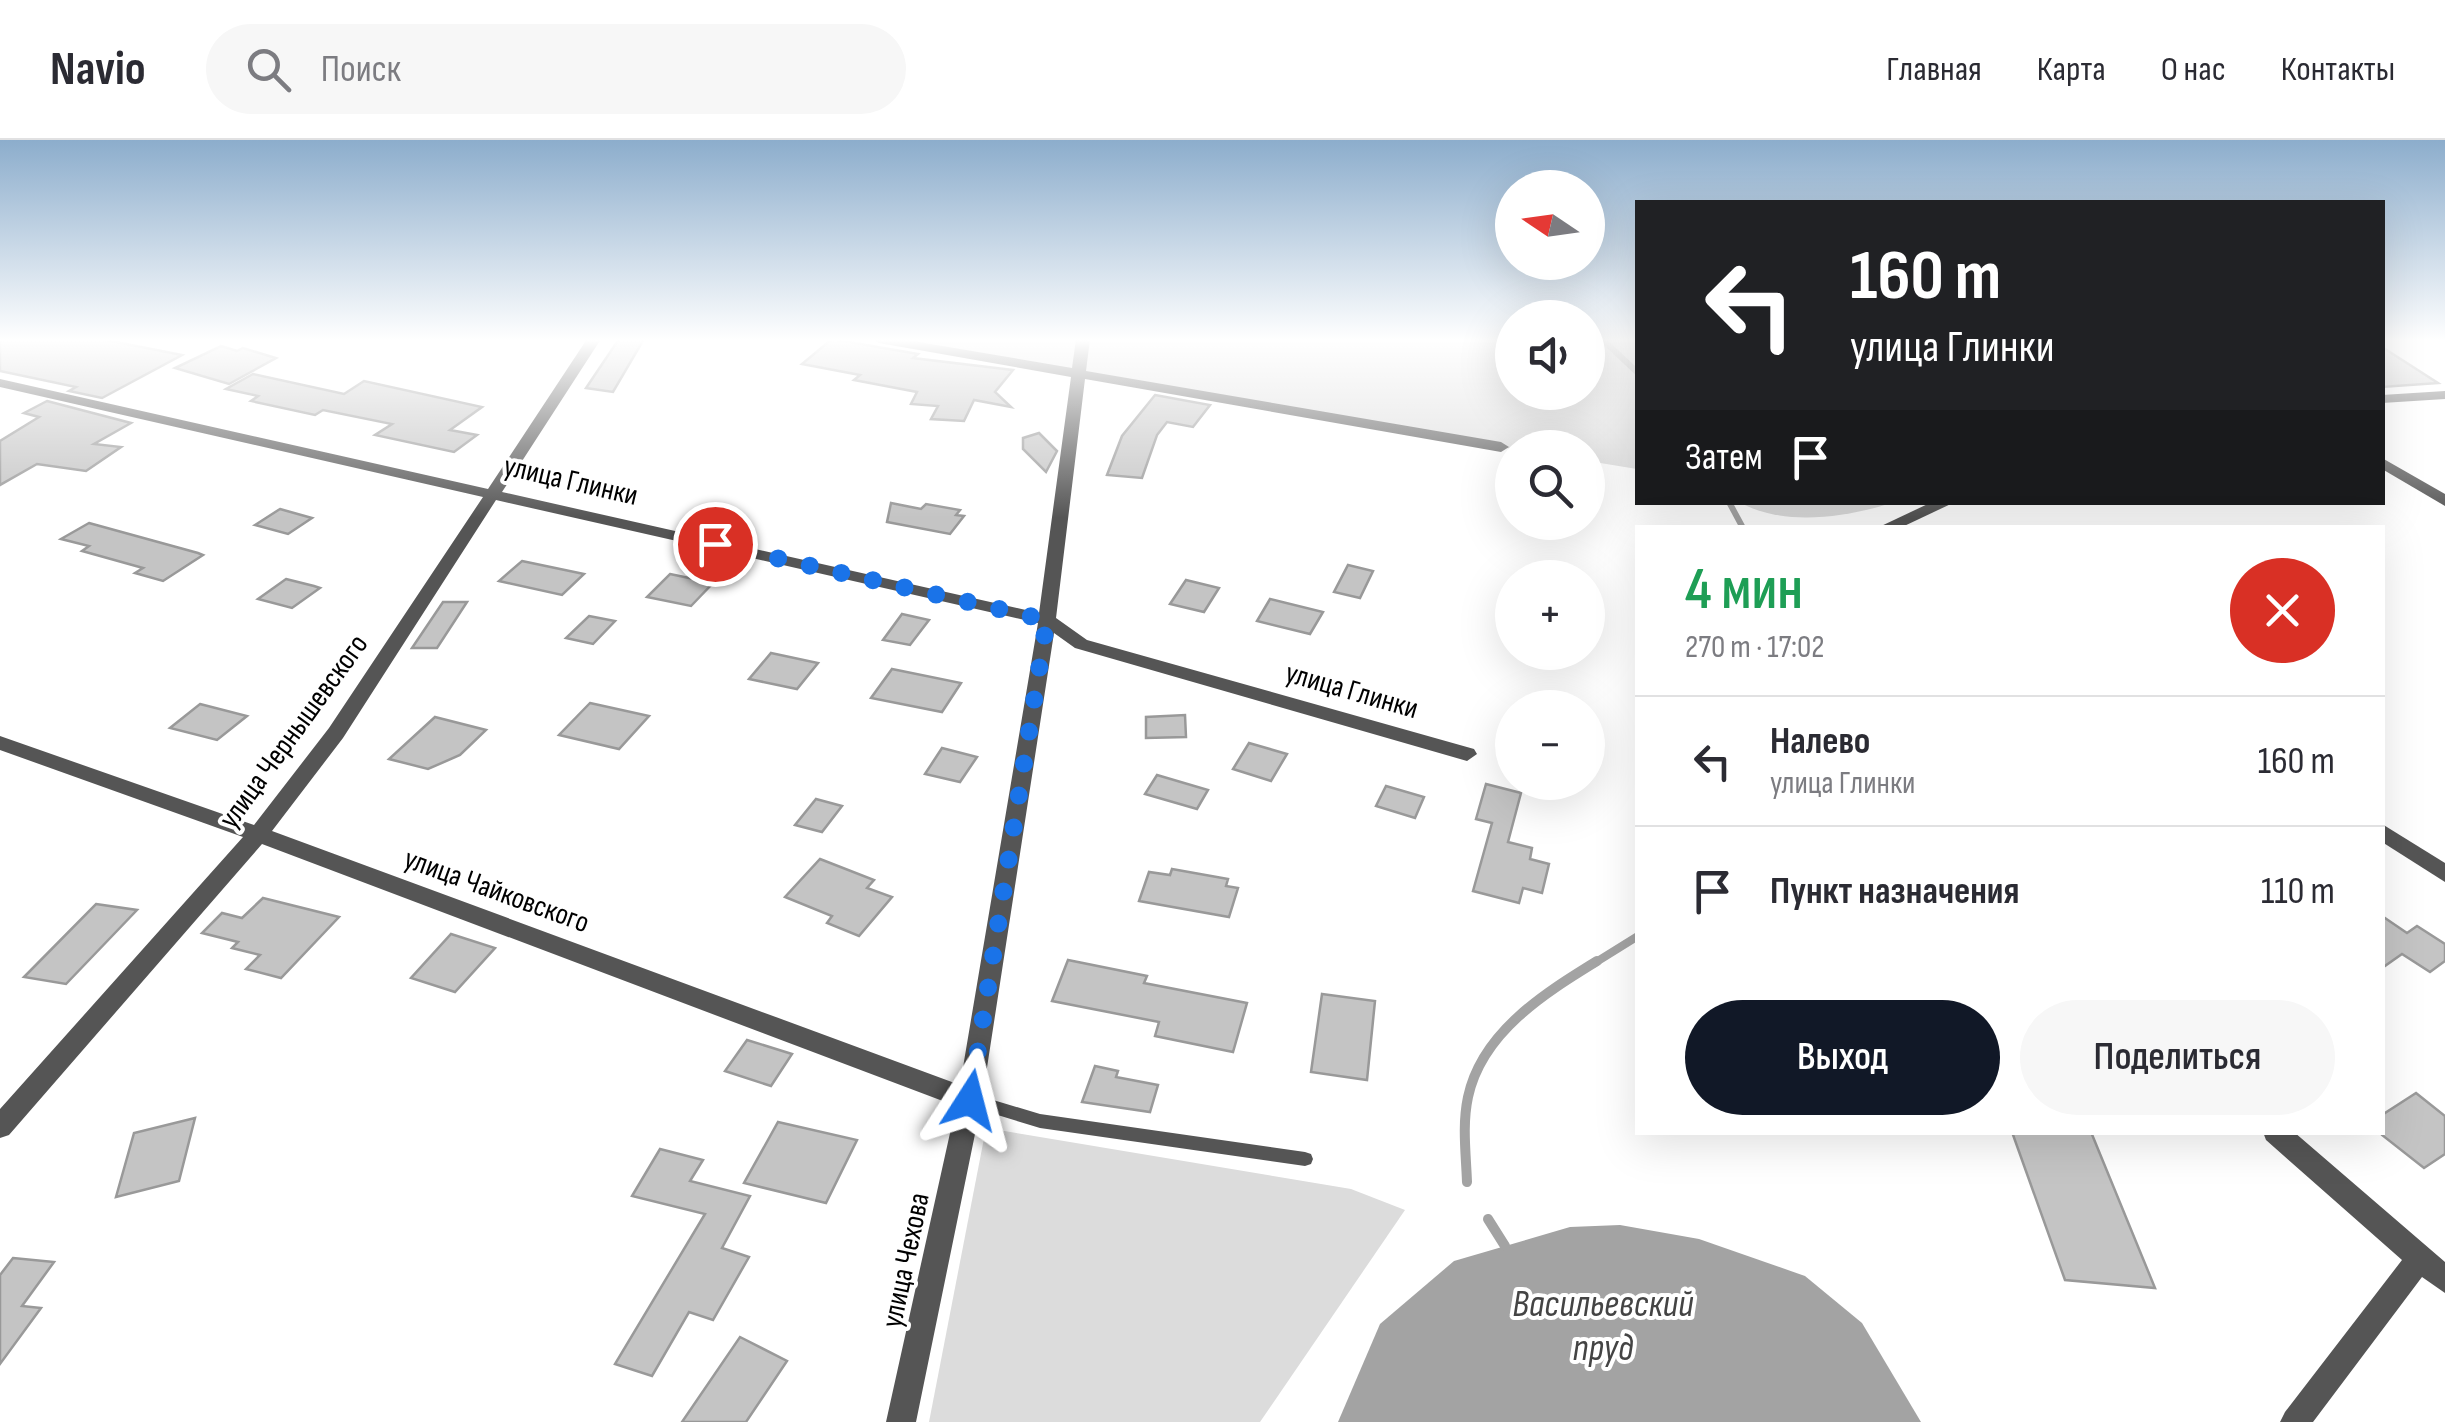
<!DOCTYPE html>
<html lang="ru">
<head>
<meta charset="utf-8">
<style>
	:root { --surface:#fff; --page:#f7f7f7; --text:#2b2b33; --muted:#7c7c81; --line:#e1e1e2; --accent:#111827 }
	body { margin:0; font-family:"Sofia Sans Condensed",sans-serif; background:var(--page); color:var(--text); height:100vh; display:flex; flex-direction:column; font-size:38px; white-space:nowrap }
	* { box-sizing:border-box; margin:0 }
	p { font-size:32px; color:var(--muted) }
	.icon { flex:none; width:55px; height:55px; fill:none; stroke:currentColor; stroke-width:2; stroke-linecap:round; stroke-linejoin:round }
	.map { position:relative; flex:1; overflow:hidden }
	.drawer { position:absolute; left:1635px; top:385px; width:750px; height:610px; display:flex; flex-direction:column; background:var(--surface); border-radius:0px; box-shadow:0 10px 40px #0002 }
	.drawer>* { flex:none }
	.hud { position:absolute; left:1635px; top:60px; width:750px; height:305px; border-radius:0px; box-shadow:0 10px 40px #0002; background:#202124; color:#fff; overflow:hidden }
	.needle { width:65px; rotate:283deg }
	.tools { position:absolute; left:1495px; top:30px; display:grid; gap:20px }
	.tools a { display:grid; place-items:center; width:110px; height:110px; border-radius:50%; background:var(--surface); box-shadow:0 10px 40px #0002; font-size:50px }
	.pin { position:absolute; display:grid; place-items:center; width:85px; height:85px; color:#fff; margin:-42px; border:5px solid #fff; border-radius:50%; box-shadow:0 2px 10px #0007 }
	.me { position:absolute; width:110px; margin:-55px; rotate:9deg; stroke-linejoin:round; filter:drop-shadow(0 0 8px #0008) }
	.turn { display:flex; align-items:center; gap:35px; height:210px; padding:0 50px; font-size:45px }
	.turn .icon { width:130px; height:130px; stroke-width:2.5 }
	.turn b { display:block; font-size:70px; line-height:85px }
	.then { display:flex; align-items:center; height:95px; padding:0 50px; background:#0003; gap:20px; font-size:38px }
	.round { display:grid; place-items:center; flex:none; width:105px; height:105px; border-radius:52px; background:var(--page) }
	.headline { display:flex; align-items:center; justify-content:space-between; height:170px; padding:0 50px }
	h1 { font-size:60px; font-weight:600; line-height:75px; color:#1e9e55 }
	.primary-button { display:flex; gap:20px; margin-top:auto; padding:20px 50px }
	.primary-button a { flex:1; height:115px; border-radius:60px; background:var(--accent); color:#fff; font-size:40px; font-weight:600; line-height:115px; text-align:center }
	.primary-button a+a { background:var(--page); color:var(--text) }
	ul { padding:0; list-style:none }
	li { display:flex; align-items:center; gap:30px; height:130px; padding:0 50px; border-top:2px solid var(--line) }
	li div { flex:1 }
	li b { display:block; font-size:38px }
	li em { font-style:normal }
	header { display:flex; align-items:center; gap:60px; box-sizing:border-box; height:140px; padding:0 50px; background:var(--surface); border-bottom:2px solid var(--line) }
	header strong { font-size:48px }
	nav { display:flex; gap:55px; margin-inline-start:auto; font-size:35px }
	.search { width:700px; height:90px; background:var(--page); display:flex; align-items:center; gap:25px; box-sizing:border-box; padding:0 35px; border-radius:55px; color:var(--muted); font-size:38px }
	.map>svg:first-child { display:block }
</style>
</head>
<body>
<header>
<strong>Navio</strong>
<div class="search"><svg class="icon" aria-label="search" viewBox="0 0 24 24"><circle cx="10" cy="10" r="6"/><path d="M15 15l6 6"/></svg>Поиск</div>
<nav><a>Главная</a><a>Карта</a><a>О нас</a><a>Контакты</a></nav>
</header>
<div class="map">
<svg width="2445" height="1282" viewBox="0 0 2445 1282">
	<rect width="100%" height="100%" fill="#fff"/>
	<!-- green -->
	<g fill="#dcdcdc">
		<path d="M884,199h628v53h76v-53h49v130l-49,-8v-13l-76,1z"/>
		<path d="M1884,363l4,1c-45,14 -105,22 -147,-1z"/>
		<path d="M986,988l365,61 54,21 -145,212h-331z"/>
	</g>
	<!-- water -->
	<path fill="#a3a3a3" d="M1620,1085l79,14 106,37 57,47 59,99h-583l42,-98 74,-63 116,-34z"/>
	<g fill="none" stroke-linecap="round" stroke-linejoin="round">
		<!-- stream-far2 -->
		<g stroke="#a3a3a3" stroke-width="6">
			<path d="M1602,199l36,34"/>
			<path d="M1729,362l14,26"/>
		</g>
		<!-- stream-far1 -->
		<path stroke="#a3a3a3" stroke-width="8" d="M1593,824l45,-28"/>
		<!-- stream -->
		<g stroke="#a3a3a3" stroke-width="10">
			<path d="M1467,1042c-1,-28 -5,-57 1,-85 14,-65 77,-104 129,-136"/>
			<path d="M1488,1079l17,27"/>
		</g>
	</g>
	<!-- building -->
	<g fill="#c4c4c4" stroke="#999" stroke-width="2.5">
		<path d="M0,199h101l81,16 -80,43 -33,-7 7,-4 -76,-16z"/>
		<path d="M619,199h25l-31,53 -27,-4z"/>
		<path d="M832,199l86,15 -5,4 100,12 -18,22 16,15 -37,-7 -10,21 -33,-2 7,-13 -27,-2 6,-12 -63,-12 6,-5 -58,-11z"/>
		<path d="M221,206l16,5 6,-3 33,10 -47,26 -54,-16z"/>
		<path d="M2382,207l56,36 -56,4z"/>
		<path d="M253,234l91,20 20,-13 118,26 -32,23 27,5 -23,17 -79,-17 17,-11 -69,-14 -8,5 -64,-14 7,-5 -32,-7z"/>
		<path d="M1155,255l55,10 -17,22 -26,-5 -10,13 -15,43 -35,-3 15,-39z"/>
		<path d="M47,261l84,22 -37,21 27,3 -35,24 -49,-7 -37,21v-44l39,-24 -15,-4z"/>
		<path d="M1039,293l18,18 -11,21 -23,-23v-11z"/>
		<path d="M891,363l30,6 5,-5 34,6 -4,5 8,1 -14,18 -63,-12z"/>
		<path d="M280,369l32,9 -24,16 -33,-9z"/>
		<path d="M89,383l109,30 5,2 -40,26 -28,-8 8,-5 -61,-17 7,-5 -28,-7z"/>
		<path d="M522,421l62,13 -22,21 -63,-14z"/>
		<path d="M1348,425l25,6 -13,27 -26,-6z"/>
		<path d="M670,434l43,9 -22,23 -44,-9z"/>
		<path d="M286,439l28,7 6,2 -28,20 -34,-9z"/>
		<path d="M1186,440l33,8 -15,24 -34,-8z"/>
		<path d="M1270,459l53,13 -13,22 -53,-13z"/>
		<path d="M443,462h24l-30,46h-25z"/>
		<path d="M902,474l27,6 -19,25 -27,-5z"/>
		<path d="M589,476l26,5 -22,23 -27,-6z"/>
		<path d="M771,513l47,10 -21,26 -48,-10z"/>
		<path d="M892,529l69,14 -19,29 -71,-14z"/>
		<path d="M590,563l59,13 -30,33 -60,-14z"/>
		<path d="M200,564l47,12 -30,24 -47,-12z"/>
		<path d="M1185,575l1,22 -40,1v-21z"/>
		<path d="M435,577l51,13 -26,25 -32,14 -39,-10z"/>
		<path d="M1249,603l38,11 -16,27 -38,-12z"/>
		<path d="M942,608l35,9 -17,25 -35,-8z"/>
		<path d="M1157,635l51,15 -11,19 -52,-15z"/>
		<path d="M1486,644l35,9 -13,49 24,6 -2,11 19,5 -7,29 -19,-5 -4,15 -46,-12 19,-68 -16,-4z"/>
		<path d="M1386,646l38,11 -9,21 -39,-12z"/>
		<path d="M816,659l26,7 -20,26 -27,-7z"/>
		<path d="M820,719l54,21 -7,8 25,9 -33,39 -32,-13 5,-7 -47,-19z"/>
		<path d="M1172,729l56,10 -2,7 12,2 -9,29 -90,-16 10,-29 21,3z"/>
		<path d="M263,758l76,19 -58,61 -35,-9 14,-14 -28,-7 6,-6 -36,-9 20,-20 20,5z"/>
		<path d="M96,764l41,6 -71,74 -42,-7z"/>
		<path d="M2382,776l25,17 10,-7 28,18v17l-15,11 -28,-18 -20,14z"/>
		<path d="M451,794l44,14 -40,44 -44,-14z"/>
		<path d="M1068,820l79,16 -3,7 103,20 -14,49 -78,-16 4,-14 -107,-21z"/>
		<path d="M1322,854l53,7 -8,79 -56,-8z"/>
		<path d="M747,900l45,14 -21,32 -46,-15z"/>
		<path d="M1095,926l23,5 -2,6 42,8 -8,27 -68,-10z"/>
		<path d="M2416,953l29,23v38l-21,14 -42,-33v-20z"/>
		<path d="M195,978l-16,63 -63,16 18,-64z"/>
		<path d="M778,982l79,18 -31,63 -82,-20z"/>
		<path d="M2012,992h79l64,156 -90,-8z"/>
		<path d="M660,1009l43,11 -13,21 60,15 -28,52 27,9 -36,63 -24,-8 -37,64 -37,-12 90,-150 -73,-18z"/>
		<path d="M13,1118l41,4 -32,44 19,2 -41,56v-89z"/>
		<path d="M740,1197l47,24 -41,61h-64z"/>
	</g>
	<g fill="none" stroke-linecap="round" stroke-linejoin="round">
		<!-- service -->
		<path fill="#555" fill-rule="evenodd" d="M970,953l70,21 265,38 6,2 2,5 -2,5 -6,2 -265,-38 -75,-23 -3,-5 3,-5z"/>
		<!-- minor -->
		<g fill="#555" fill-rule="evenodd">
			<path d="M587,199h14l-99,153 537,121 32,-236 -192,-34 -7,-4h29l171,29 4,-29h14l-4,32 415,71 8,5 -8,5 -416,-73 -29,239 31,22 387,109 3,5 -10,7 -392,-113 -21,-15 -72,467 -66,322h-30l70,-316 -694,-262 -253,291 -9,3v-29l243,-272 -243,-87v-14l254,89 75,-97 154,-231 -483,-110v-8l488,110zM496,360l542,123 -78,462 -688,-254 71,-93z"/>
			<path d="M2445,251v8l-63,4v-8z"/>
			<path d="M2382,318l63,36v12l-63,-37z"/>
			<path d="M1932,362h23l-55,26h-23z"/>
			<path d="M2382,684l63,39v19l-63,-40z"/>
			<path d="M2263,992h31l151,130v31l-23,-16 -109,145h-33l5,-10 117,-152 -136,-120z"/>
		</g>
	</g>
	<!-- sky -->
	<linearGradient id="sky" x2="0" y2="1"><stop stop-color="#8cadcc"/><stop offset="0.53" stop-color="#fff"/><stop offset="1" stop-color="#fff" stop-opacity="0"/></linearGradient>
	<rect width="2445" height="378" fill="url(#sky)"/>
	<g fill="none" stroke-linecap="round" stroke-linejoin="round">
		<!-- route -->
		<path stroke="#1a73e8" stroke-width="18" stroke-dasharray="0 32.4" d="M715,404l332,76 -77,480"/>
	</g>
	<g text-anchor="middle" stroke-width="8" stroke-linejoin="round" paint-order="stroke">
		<!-- street labels -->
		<g font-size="30" fill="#000" stroke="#fff">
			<text transform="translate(571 340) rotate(13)" y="10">улица Глинки</text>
			<text transform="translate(1352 550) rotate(16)" y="10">улица Глинки</text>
			<text transform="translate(293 591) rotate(-54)" y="10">улица Чернышевского</text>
			<text transform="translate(497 750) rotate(20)" y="10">улица Чайковского</text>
			<text transform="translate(905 1120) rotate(-78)" y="10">улица Чехова</text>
		</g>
		<!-- near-water labels -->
		<g font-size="38" font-style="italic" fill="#444" stroke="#fff">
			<text x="1603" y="1176">Васильевский<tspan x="1603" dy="44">пруд</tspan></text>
		</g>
	</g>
</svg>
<div class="tools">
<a><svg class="needle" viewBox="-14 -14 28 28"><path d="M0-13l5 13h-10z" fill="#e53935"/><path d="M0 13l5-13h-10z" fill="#7c7c81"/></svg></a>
<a><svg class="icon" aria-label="sound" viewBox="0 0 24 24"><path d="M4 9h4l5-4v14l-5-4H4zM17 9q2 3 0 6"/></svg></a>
<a><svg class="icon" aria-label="search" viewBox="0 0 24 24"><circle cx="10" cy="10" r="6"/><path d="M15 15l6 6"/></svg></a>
<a>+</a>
<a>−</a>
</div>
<div class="pin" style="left:715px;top:404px;background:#d93025"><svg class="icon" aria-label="arrive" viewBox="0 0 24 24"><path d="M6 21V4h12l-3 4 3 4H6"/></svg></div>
<svg class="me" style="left:970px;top:960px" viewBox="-20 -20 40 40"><path d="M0-17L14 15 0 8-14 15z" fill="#1a73e8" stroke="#fff" stroke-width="4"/></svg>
<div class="hud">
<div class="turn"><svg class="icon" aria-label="left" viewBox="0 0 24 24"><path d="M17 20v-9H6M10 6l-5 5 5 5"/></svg><div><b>160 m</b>улица Глинки</div></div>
<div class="then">Затем<svg class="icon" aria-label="arrive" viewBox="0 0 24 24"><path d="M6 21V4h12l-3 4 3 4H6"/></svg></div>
</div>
<section class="drawer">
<div class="headline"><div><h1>4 мин</h1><p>270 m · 17:02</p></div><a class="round" style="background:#d93025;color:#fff"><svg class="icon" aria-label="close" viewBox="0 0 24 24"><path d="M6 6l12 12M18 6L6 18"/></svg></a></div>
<ul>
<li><svg class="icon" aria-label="left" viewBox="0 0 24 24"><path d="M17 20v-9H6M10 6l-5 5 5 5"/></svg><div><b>Налево</b><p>улица Глинки</p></div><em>160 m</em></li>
<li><svg class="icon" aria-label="arrive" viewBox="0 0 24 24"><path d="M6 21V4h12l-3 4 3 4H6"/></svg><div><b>Пункт назначения</b></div><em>110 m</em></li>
</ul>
<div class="primary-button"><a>Выход</a><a>Поделиться</a></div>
</section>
</div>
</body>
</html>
